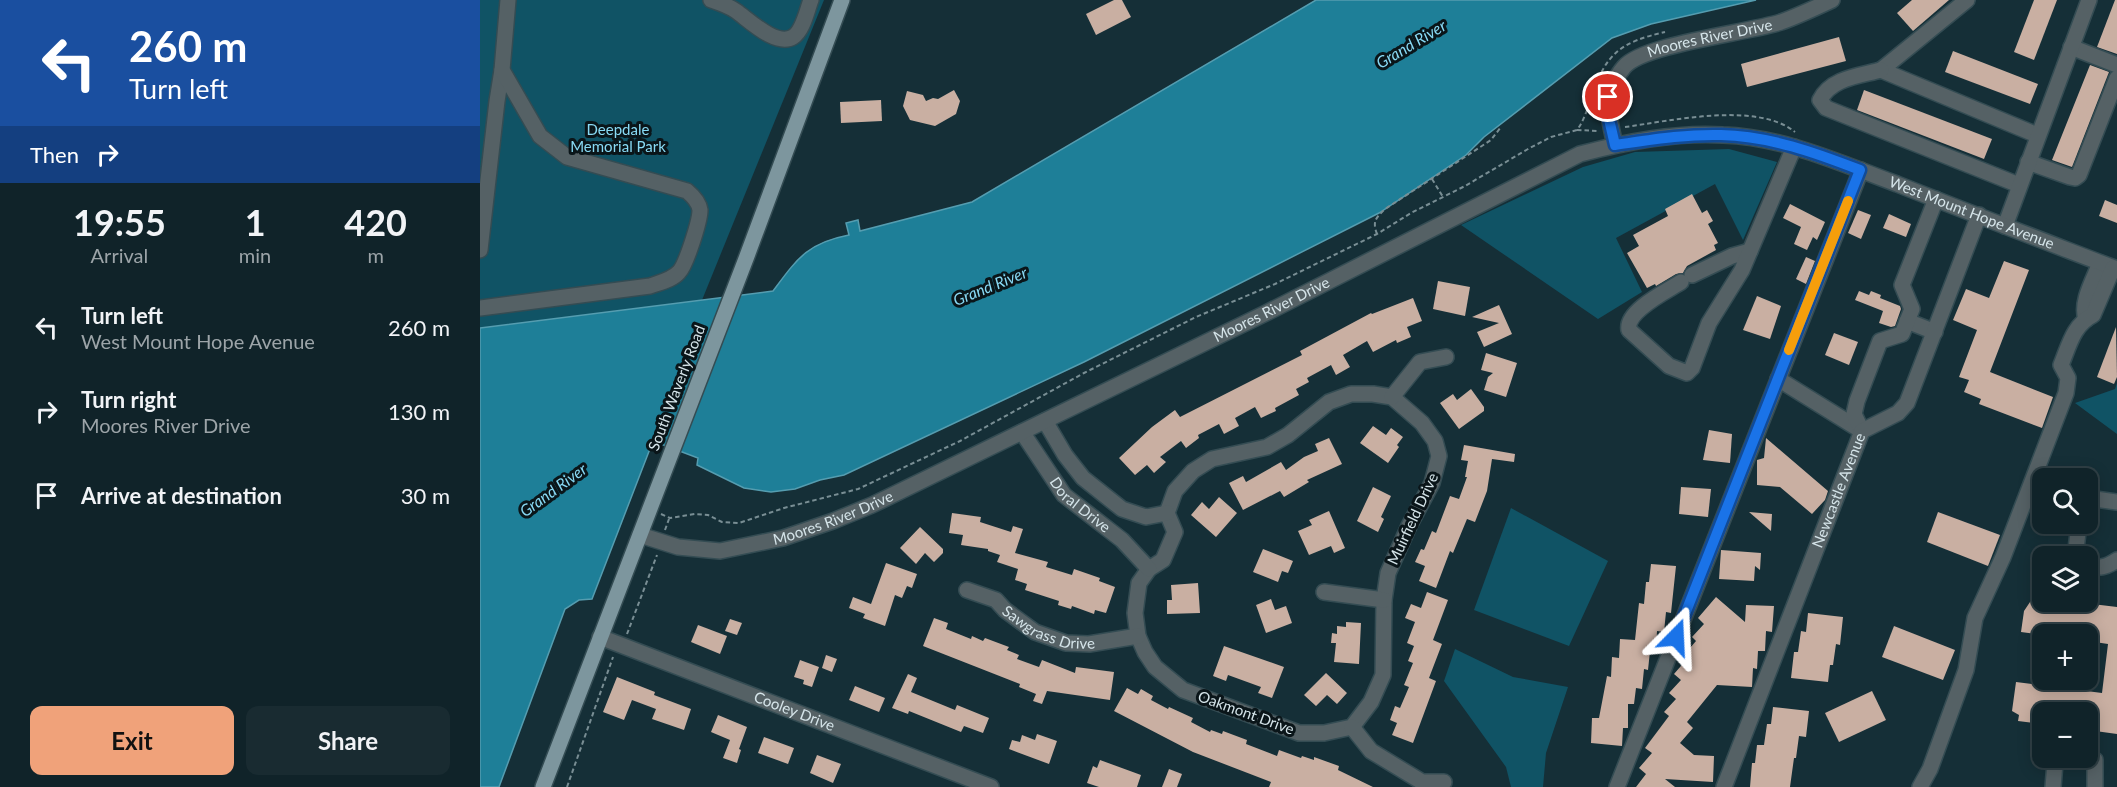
<!DOCTYPE html>
<html lang="en">
<head>
<meta charset="utf-8">
<style>
	:root { --surface:#102329; --page:#192b31; --text:#f1f3f6; --muted:#9ca4a8; --line:#304046; --accent:#f0a27a }
	body { margin:0; font-family:Lato,sans-serif; background:var(--page); color:var(--text); height:100vh; display:flex; flex-direction:column; font-size:22px; white-space:nowrap }
	* { box-sizing:border-box; margin:0 }
	p { font-size:20px; color:var(--muted) }
	.icon { flex:none; width:33px; height:33px; fill:none; stroke:currentColor; stroke-width:2; stroke-linecap:round; stroke-linejoin:round }
	.map { position:relative; flex:1; overflow:hidden }
	.details { display:flex; flex-direction:column; background:var(--surface); width:480px }
	.details>* { flex:none }
	.top-card { background:#1a4fa0; color:#fff; overflow:hidden }
	.buttons { position:absolute; left:1552px; top:468px; display:grid; gap:12px }
	.buttons a { display:grid; place-items:center; width:66px; height:66px; border-radius:12px; background:var(--surface); box-shadow:0 3px 15px #0003,0 0 0 2px var(--line); font-size:30px }
	.pin { position:absolute; display:grid; place-items:center; width:51px; height:51px; color:#fff; margin:-26px; border:3px solid #fff; border-radius:50%; box-shadow:0 2px 6px #0007 }
	.me { position:absolute; width:66px; margin:-33px; rotate:21deg; stroke-linejoin:round; filter:drop-shadow(0 0 4px #0008) }
	.turn { display:flex; align-items:center; gap:21px; height:126px; padding:0 30px; font-size:27px }
	.turn .icon { width:78px; height:78px; stroke-width:2.5 }
	.turn b { display:block; font-size:42px; line-height:51px }
	.then { display:flex; align-items:center; height:57px; padding:0 30px; background:#0003; gap:12px; font-size:22px }
	.eta { display:flex; justify-content:space-evenly; align-items:center; height:102px; text-align:center }
	.eta b { font-size:36px; font-weight:700; line-height:42px }
	.action { display:flex; gap:12px; margin-top:auto; padding:12px 30px }
	.action a { flex:1; height:69px; border-radius:12px; background:var(--accent); color:#111; font-size:24px; font-weight:700; line-height:69px; text-align:center }
	.action a+a { background:var(--page); color:var(--text) }
	ul { padding:0; list-style:none }
	li { display:flex; align-items:center; gap:18px; height:84px; padding:0 30px }
	li div { flex:1 }
	li b { display:block; font-size:22px }
	li em { font-style:normal }
	main { display:flex; flex:1; min-height:0 }
	.map>svg:first-child { display:block }
</style>
</head>
<body>
<main>
<section class="details">
<div class="top-card">
<div class="turn"><svg class="icon" aria-label="left" viewBox="0 0 24 24"><path d="M17 20v-9H6M10 6l-5 5 5 5"/></svg><div><b>260 m</b>Turn left</div></div>
<div class="then">Then<svg class="icon" aria-label="right" viewBox="0 0 24 24"><path d="M7 20v-9h11M14 6l5 5-5 5"/></svg></div>
</div>
<div class="eta">
<div><b>19:55</b><p>Arrival</p></div>
<div><b>1</b><p>min</p></div>
<div><b>420</b><p>m</p></div>
</div>
<ul>
<li><svg class="icon" aria-label="left" viewBox="0 0 24 24"><path d="M17 20v-9H6M10 6l-5 5 5 5"/></svg><div><b>Turn left</b><p>West Mount Hope Avenue</p></div><em>260 m</em></li>
<li><svg class="icon" aria-label="right" viewBox="0 0 24 24"><path d="M7 20v-9h11M14 6l5 5-5 5"/></svg><div><b>Turn right</b><p>Moores River Drive</p></div><em>130 m</em></li>
<li><svg class="icon" aria-label="arrive" viewBox="0 0 24 24"><path d="M6 21V4h12l-3 4 3 4H6"/></svg><div><b>Arrive at destination</b></div><em>30 m</em></li>
</ul>
<div class="action"><a>Exit</a><a>Share</a></div>
</section>
<div class="map">
<svg width="1637" height="787" viewBox="0 0 1637 787">
	<rect width="100%" height="100%" fill="#152f37"/>
	<!-- green -->
	<g fill="#105365">
		<path d="M0,0h344l-122,300 -222,28z"/>
		<path d="M1249,149l48,13 -34,78 -28,-56 -99,54 26,54 -44,27 -137,-94 122,-58 52,-15z"/>
		<path d="M1637,383v51l-42,-31 40,-14z"/>
		<path d="M1031,508l97,53 -39,85 -95,-36z"/>
		<path d="M975,649l58,28 55,10 -22,66 -3,34h-32l-5,-20 -62,-86z"/>
	</g>
	<!-- water -->
	<path fill="#1e7f98" stroke="#559db0" stroke-width="1.5" d="M836,0h440l-105,24 -39,14 -128,99 -18,18 -87,58 -295,149 -240,113 -24,5 -25,9 -24,3 -27,-4 -47,-23 1,-7 -45,-17 -61,158 -13,1 -14,9 -66,178h-19v-459l293,-37c24,-32 34,-48 76,-56l-3,-12 12,-3 2,11 112,-29z"/>
	<!-- building -->
	<g fill="#c9afa2">
		<path d="M634,0h8l9,17 -35,18 -10,-21z"/>
		<path d="M1432,0h37l-36,31 -16,-18z"/>
		<path d="M1554,0h23l-23,60 -20,-8z"/>
		<path d="M1635,0h2v54l-20,-7z"/>
		<path d="M1359,37l7,24 -99,26 -6,-23z"/>
		<path d="M1473,51l85,33 -8,20 -85,-32z"/>
		<path d="M1610,65l19,7 -37,95 -20,-7z"/>
		<path d="M474,90l6,11 -4,13 -21,12 -25,-6 -7,-14 4,-15 16,4 3,6 7,-3 5,1z"/>
		<path d="M1384,90l128,49 -8,20 -127,-49z"/>
		<path d="M401,100l1,21 -41,2 -1,-21z"/>
		<path d="M1212,194l10,19 5,-3 6,11 -5,3 10,19 -4,2 2,5 -29,16 -4,7 -7,1 -20,12 -1,-2 -8,4 -20,-35 12,-7 -6,-11 35,-19 -3,-7z"/>
		<path d="M1625,200l12,5v18l-18,-7z"/>
		<path d="M1310,204l35,18 -8,18 -4,-3 -6,13 -13,-6 7,-17 -18,-9z"/>
		<path d="M1378,210l13,5 -10,24 -13,-6z"/>
		<path d="M1409,214l22,10 -5,13 -23,-9z"/>
		<path d="M1326,257l9,4 -9,23 -10,-5z"/>
		<path d="M1524,261l25,9 -39,102 63,25 -11,31 -63,-24 2,-5 -17,-7 5,-12 -10,-3 18,-47 -24,-10 13,-31 23,9z"/>
		<path d="M958,281l32,6 -5,29 -32,-7z"/>
		<path d="M1379,291l10,4 2,-4 10,4 -1,3 20,8 1,3 -6,17 -4,1 -12,-4 4,-12 -28,-11z"/>
		<path d="M1277,296l24,10 -11,33 -27,-9z"/>
		<path d="M933,298l9,23 -15,6 4,10 -14,6 -1,-3 -23,12 -6,-11 -24,14 7,12 -14,8 -5,-10 -24,13 2,4 -13,7 3,6 -24,13 1,3 -15,7 -6,-11 -20,11 4,8 -15,8 -5,-10 -21,11 1,3 -13,10 -5,-7 -21,16 6,5 -12,11 -7,-8 -12,10 -16,-17 33,-31 23,-17 5,7 122,-62 -2,-4 71,-38 1,1z"/>
		<path d="M1019,305l13,29 -28,13 -7,-15 22,-9 -27,-6z"/>
		<path d="M1636,327l1,50 -3,7 -17,-7z"/>
		<path d="M1354,333l24,9 -9,23 -24,-10z"/>
		<path d="M1006,353l31,10 -11,34 -22,-7 4,-13 5,-4 -12,-3z"/>
		<path d="M991,389l13,18v4l-25,18 -19,-26 13,-9 4,6z"/>
		<path d="M893,426l13,9 5,-7 12,9 -6,8 2,2 -11,16 -28,-20z"/>
		<path d="M1229,430l23,4 -2,29 -27,-3z"/>
		<path d="M849,438l13,26 -35,16 2,2 -25,15 -4,-6 -37,19 -14,-27 14,-7 3,6 35,-20 5,8 18,-13 14,-6 -3,-7z"/>
		<path d="M1286,438l62,53 -3,9 -13,14 -32,-27 -23,-2v-25l7,-2z"/>
		<path d="M984,445l51,9 -1,8 -22,-3 -5,32 -12,31 -8,-3 -14,34 -3,-2 -14,37 -17,-7 6,-15 -10,-4 6,-13 3,1 8,-19 4,2 14,-37 9,3 8,-22h-2l3,-16 -7,-1z"/>
		<path d="M893,487l18,9 -10,21 3,2 -6,13 -21,-11z"/>
		<path d="M1201,487l30,2 -3,28 -29,-3z"/>
		<path d="M739,497l18,16 -21,24 -25,-22 11,-13 7,7z"/>
		<path d="M849,511l16,37 -11,5 -3,-7 -22,9 -11,-24 14,-6 -3,-5z"/>
		<path d="M1269,512l23,2 -1,17z"/>
		<path d="M1458,512l62,23 -12,31 -61,-24z"/>
		<path d="M472,513l29,4 -1,5 31,10 2,-6 10,3 -8,24 33,9 -2,5 26,8 2,-6 26,9 -1,3 16,6 -9,26 -11,-3 -1,4 -22,-8 -1,3 -13,-4 1,-4 -34,-11 2,-6 -12,-4 3,-11 -21,-7 3,-7 -12,-4v-2l-27,-4 2,-10 -14,-2z"/>
		<path d="M440,527l23,22v4l-9,9 -9,-9 -9,11 -16,-16z"/>
		<path d="M783,549l30,12 -5,12 -6,-2 -4,11 -25,-10z"/>
		<path d="M1241,550l40,3 -1,17 -5,-4 -1,15 -35,-2z"/>
		<path d="M406,563l31,11 -5,14 -5,-2 -5,12 -7,-3 -10,31 -22,-8 2,-4 -16,-6 4,-11 18,7z"/>
		<path d="M1171,564l25,2 -5,47 -5,-1 -2,20 -7,-1 -1,20h-6l-2,19 -4,-1 -2,20 -6,-1 -2,16h-6v24h-5l-1,18 -31,-3 1,-25h7l8,-42 4,1 1,-20 7,1 1,-19 15,1 4,-37 5,1 2,-22h3z"/>
		<path d="M718,583l2,30 -33,1v-14h5l-1,-15z"/>
		<path d="M947,592l21,8 -15,40 9,4 -13,34 7,3 -23,62 -21,-8 5,-12 -7,-3 5,-14 5,2 9,-21 -5,-2 9,-22 -5,-2 6,-15 -7,-3 8,-21 -10,-4 6,-14 10,4z"/>
		<path d="M1554,596l9,1v5h33l41,5v127l-29,-4v-18h-45v12l-25,-3 1,-6 -7,-4 4,-29 86,11 6,-49 -20,-3v-7l-45,1 -22,-3 3,-21z"/>
		<path d="M1236,597l29,25 1,-17 28,1 -2,26 -6,-1 -1,20h-7l-1,18 -4,-1 -1,19 -35,-2 -30,37 6,6 -13,15 14,12 20,1 -1,26 -48,-3 10,8h-39l10,-13 -7,-6 13,-15 -7,-5 24,-32 -5,-4 12,-13 -7,-6 12,-13 -7,-6 13,-15 -4,-3 13,-15 -4,-4 12,-13 -6,-6z"/>
		<path d="M791,599l4,11 11,-4 6,17 -26,10 -10,-28z"/>
		<path d="M1328,613l35,4 -3,28 -4,-1 -3,21h-3l-2,17 -37,-4 3,-26h4l3,-21 5,1z"/>
		<path d="M454,618l14,5 -2,6 25,10 1,-3 11,5 2,-3 24,9 -2,3 12,5 -2,4 22,8 3,-7 33,13 1,-6 38,5 -4,28 -63,-9 -5,13 -9,-3 3,-7 -17,-7 1,-3 -97,-38z"/>
		<path d="M250,619l12,4 -5,12 -12,-4z"/>
		<path d="M866,622l15,1 -2,41 -25,-2 2,-19h-5l1,-10 5,1v-8l9,1z"/>
		<path d="M218,625l29,11 -7,18 -29,-12z"/>
		<path d="M1414,626l61,24 -12,30 -61,-23z"/>
		<path d="M744,646l60,21 -12,31 -14,-5 3,-6 -33,-12 -2,6 -13,-5z"/>
		<path d="M346,655l11,4 -5,13 -10,-4z"/>
		<path d="M320,660l19,7 -7,20 -9,-3 1,-4 -10,-3z"/>
		<path d="M846,673l21,20 -10,11 -10,-9 -11,11 -12,-11z"/>
		<path d="M428,674l9,4 -6,14 44,18 2,-5 32,13 -6,15 -19,-7 -3,6 -52,-21 -1,3 -16,-6z"/>
		<path d="M137,677l38,15 -1,3 37,14 -7,21 -32,-11 4,-10 -24,-9 -8,20 -21,-8z"/>
		<path d="M375,686l30,12 -6,14 -30,-12z"/>
		<path d="M647,688l11,6 3,-5 12,7 -2,4 17,9 1,-2 24,11 -2,4 19,10 1,-2 11,4 1,-3 24,9 -1,4 31,12 2,-6 22,8 1,-2 12,4v-3l25,9 -1,4 35,17h-104l2,-5 -78,-30 -79,-41z"/>
		<path d="M1392,691l14,29 -47,22 -14,-29z"/>
		<path d="M1293,707l36,4 -3,26 -7,-1 -3,22h-2l-4,29h-40l2,-24h3l2,-18h7l3,-21h4z"/>
		<path d="M238,715l29,12 -8,22 2,1 -4,13 -14,-5 7,-18 -19,-8z"/>
		<path d="M557,734l20,7 -8,23 -40,-15 3,-9 8,2 2,-7 13,5z"/>
		<path d="M284,737l30,11 -6,16 -30,-11z"/>
		<path d="M337,755l24,9 -8,19 -23,-10z"/>
		<path d="M620,760l41,15 -4,12h-38l-12,-4 6,-17 4,2z"/>
		<path d="M689,769l13,5 -5,13h-15z"/>
	</g>
	<g fill="none" stroke-linecap="round" stroke-linejoin="round">
		<defs>
			<g id="minor">
				<path d="M231,0c9,3 18,6 25,11 13,9 40,36 57,26 10,-6 14,-27 18,-37"/>
				<path d="M1487,0l-86,70 156,65"/>
				<path d="M1591,47l46,18"/>
				<path d="M1401,70c-22,6 -50,8 -61,30l6,8 193,77"/>
				<path id="s1" d="M1135,145c-7,-31 -13,-52 9,-78 19,-23 123,-34 157,-45 17,-6 34,-14 51,-22"/>
				<path d="M1548,162l42,15 5,1 4,-3 38,-97"/>
				<path d="M1525,226l84,-226"/>
				<path d="M0,250l17,-149 5,-31"/>
				<path d="M1212,275l40,-19 18,-5"/>
				<path d="M1201,282c-14,9 -56,29 -52,48l40,36 18,7 5,-5 17,-45 33,-53 52,-123"/>
				<path d="M0,308l170,-22c11,-4 22,-6 29,-14 7,-7 21,-51 21,-62 -1,-8 -7,-14 -13,-19l-120,-34 -27,-21 -38,-66 6,-70"/>
				<path d="M1606,319c-6,-17 8,-40 14,-56"/>
				<path d="M1427,321l28,11"/>
				<path d="M1298,379l84,52"/>
				<path d="M871,394h22l19,3 30,26 13,18 4,15 -7,27 -23,43 -21,47 -4,27 -1,75 -12,27 -19,25 -28,6h-25l-116,-43 -28,-23 -10,-15 -7,-16 -3,-23 4,-30 10,-14 14,-9 12,-28 -8,-19 8,-22 18,-20 19,-12 55,-12 21,-12 41,-33z"/>
				<path d="M912,397l28,-35 26,-5"/>
				<path d="M565,421l20,34 18,23 39,31 24,8 21,-4"/>
				<path d="M1382,431l-8,-17 3,-13 23,-60 22,-7 10,-25 -10,-24 34,-86"/>
				<path id="s2" d="M542,432l42,63 58,45 27,29"/>
				<path d="M1608,502l7,-3 22,3"/>
				<path id="s3" d="M160,535l38,12 42,4 63,-13 50,-17 39,-16 394,-192 314,-159c46,-12 95,-22 143,-19 61,2 117,28 174,49 73,29 147,57 220,85"/>
				<path d="M1599,556l-3,-7 3,-25"/>
				<path d="M1608,565c12,4 18,2 29,-5"/>
				<path id="s4" d="M487,590l29,10 9,10 30,22 31,11 23,1 49,-8"/>
				<path d="M844,592l60,8"/>
				<path id="s5" d="M120,637l391,150"/>
				<path d="M872,727l19,24 51,31h22"/>
				<path d="M1608,757l7,3v27"/>
				<path d="M1137,787l244,-617"/>
				<path id="s6" d="M1244,787l138,-356 36,-18 9,-10 72,-188"/>
				<path d="M1440,787l10,-18 36,-99 9,-52 28,-61 63,-164 2,-15 -7,-13c8,-19 12,-40 32,-50l20,-47"/>
				<path d="M1573,787l2,-24 4,-5"/>
			</g>
			<path id="major" d="M63,787l204,-531 95,-256"/>
		</defs>
		<!-- minor casing -->
		<use href="#minor" stroke="#344c53" stroke-width="18"/>
		<!-- major casing -->
		<use href="#major" stroke="#344c53" stroke-width="18"/>
		<!-- path -->
		<g stroke="#798e94" stroke-width="2" stroke-dasharray="4.5 3" stroke-linecap="butt">
			<path d="M1145,127c45,-6 132,-26 170,5"/>
			<path d="M1097,130l21,1"/>
			<path d="M952,179l11,18"/>
			<path d="M897,234c-5,-13 -1,-16 8,-25l106,-69 10,-13"/>
			<path d="M181,514l9,4 25,-4 13,1 14,7 17,1 45,-15 74,-19 102,-48 124,-68 112,-56 79,-33 102,-50 34,-21 54,-27 63,-37 23,-12 26,-7c8,-11 10,-21 15,-34 14,-44 30,-54 73,-64"/>
			<path d="M185,530l4,-11"/>
			<path d="M147,634l30,-79"/>
			<path d="M87,787l46,-130"/>
		</g>
		<!-- minor -->
		<use href="#minor" stroke="#556165" stroke-width="15"/>
		<!-- major -->
		<use href="#major" stroke="#7d969e" stroke-width="15"/>
	</g>
	<g fill="none" stroke-linecap="round" stroke-linejoin="round">
		<defs>
			<path id="route" d="M1128,97v18l7,30c35,-5 70,-11 106,-10 49,1 95,18 139,35l-184,467"/>
		</defs>
		<!-- route casing -->
		<use href="#route" stroke="#114b97" stroke-width="15"/>
		<!-- route -->
		<use href="#route" stroke="#1a73e8" stroke-width="10"/>
		<!-- slow -->
		<path stroke="#f59e0b" stroke-width="10" d="M1309,350l59,-149"/>
	</g>
	<g text-anchor="middle" stroke-width="6" stroke-linejoin="round" paint-order="stroke">
		<!-- street labels -->
		<g font-size="15" fill="#d5e4e9" stroke="#0a1519">
			<text dy="5" stroke="none"><textPath href="#s1" startOffset="174">Moores River Drive</textPath></text>
			<text dy="5" stroke="none"><textPath href="#s3" startOffset="1438">West Mount Hope Avenue</textPath></text>
			<text dy="5" stroke="none"><textPath href="#s3" startOffset="686">Moores River Drive</textPath></text>
			<text transform="translate(197 388) rotate(-69)" y="5">South Waverly Road</text>
			<text dy="5" stroke="none"><textPath href="#s6" startOffset="318">Newcastle Avenue</textPath></text>
			<text dy="5" stroke="none"><textPath href="#s2" startOffset="94">Doral Drive</textPath></text>
			<text dy="5" stroke="none"><textPath href="#s3" startOffset="200">Moores River Drive</textPath></text>
			<text transform="translate(933 519) rotate(-65)" y="5">Muirfield Drive</text>
			<text dy="5" stroke="none"><textPath href="#s4" startOffset="93">Sawgrass Drive</textPath></text>
			<text dy="5" stroke="none"><textPath href="#s5" startOffset="208">Cooley Drive</textPath></text>
			<text transform="translate(766 713) rotate(20)" y="5">Oakmont Drive</text>
		</g>
		<!-- park labels -->
		<g font-size="15" fill="#88daf4" stroke="#0a1519">
			<text x="138" y="135">Deepdale<tspan x="138" dy="17">Memorial Park</tspan></text>
		</g>
		<!-- water labels -->
		<g font-size="16" font-style="italic" fill="#88d9f4" stroke="#0a1519">
			<text transform="translate(931 44) rotate(-31)" y="6">Grand River</text>
			<text transform="translate(510 286) rotate(-22)" y="6">Grand River</text>
			<text transform="translate(73 490) rotate(-36)" y="6">Grand River</text>
		</g>
	</g>
</svg>
<div class="buttons">
<a><svg class="icon" aria-label="search" viewBox="0 0 24 24"><circle cx="10" cy="10" r="6"/><path d="M15 15l6 6"/></svg></a>
<a><svg class="icon" aria-label="layers" viewBox="0 0 24 24"><path d="M12 4l9 5-9 5-9-5zM3 14l9 5 9-5"/></svg></a>
<a>+</a>
<a>−</a>
</div>
<div class="pin" style="left:1128px;top:97px;background:#d93025"><svg class="icon" aria-label="arrive" viewBox="0 0 24 24"><path d="M6 21V4h12l-3 4 3 4H6"/></svg></div>
<svg class="me" style="left:1196px;top:637px" viewBox="-20 -20 40 40"><path d="M0-17L14 15 0 8-14 15z" fill="#1a73e8" stroke="#fff" stroke-width="4"/></svg>
</div>
</main>
</body>
</html>
